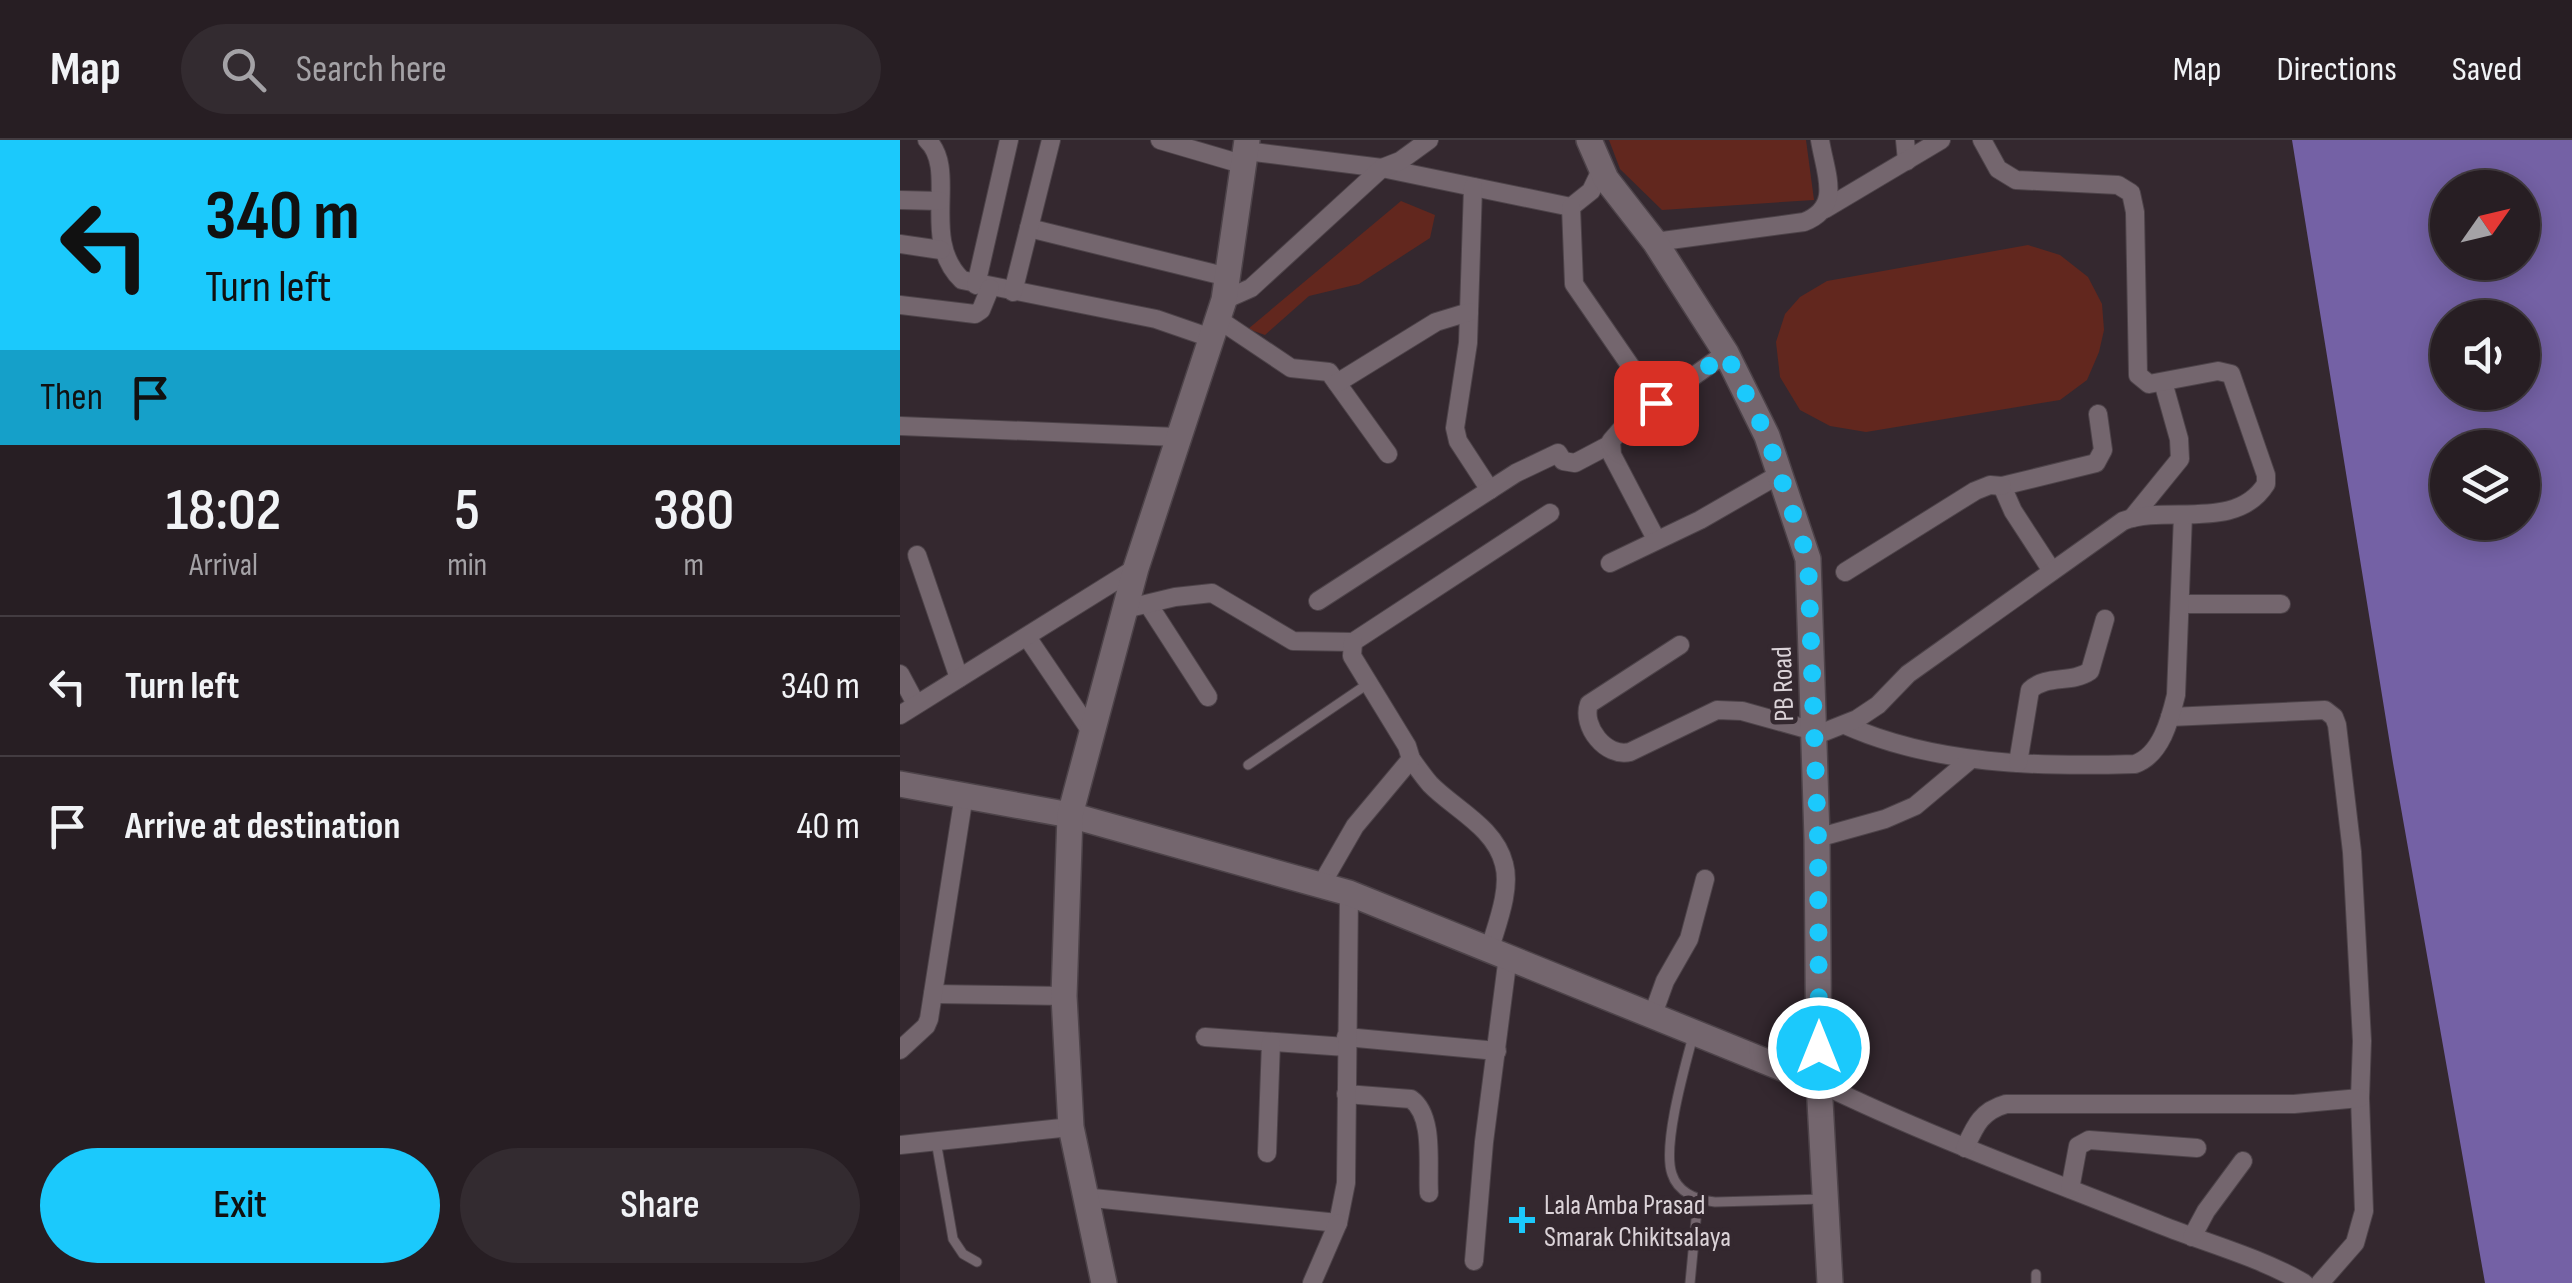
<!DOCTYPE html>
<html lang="en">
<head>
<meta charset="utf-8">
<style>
	:root { --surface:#271e23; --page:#332b30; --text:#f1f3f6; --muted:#a4a2a6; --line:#433c41; --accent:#1bc9fc }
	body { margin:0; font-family:"Sofia Sans Condensed",sans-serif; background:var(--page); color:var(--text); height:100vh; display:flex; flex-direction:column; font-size:38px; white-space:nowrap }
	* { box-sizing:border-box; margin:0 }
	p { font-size:32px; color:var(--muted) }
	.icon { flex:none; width:55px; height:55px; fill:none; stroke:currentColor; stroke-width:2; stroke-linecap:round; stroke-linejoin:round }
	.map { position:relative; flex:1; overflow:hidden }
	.details { display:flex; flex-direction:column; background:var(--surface); width:900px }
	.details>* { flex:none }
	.guide { background:#1bc9fc; color:#111; overflow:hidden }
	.needle { width:65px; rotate:56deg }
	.buttons { position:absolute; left:1530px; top:30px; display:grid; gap:20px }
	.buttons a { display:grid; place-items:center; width:110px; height:110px; border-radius:50%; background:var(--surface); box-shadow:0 5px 25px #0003,0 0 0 2px var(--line); font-size:50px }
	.pin { position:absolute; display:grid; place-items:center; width:85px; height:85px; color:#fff; margin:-42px; border-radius:20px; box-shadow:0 5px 15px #0006 }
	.me { position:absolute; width:110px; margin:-55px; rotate:0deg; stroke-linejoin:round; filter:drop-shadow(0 0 8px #0008) }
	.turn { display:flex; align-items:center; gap:35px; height:210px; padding:0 40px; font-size:45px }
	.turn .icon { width:130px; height:130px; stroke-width:2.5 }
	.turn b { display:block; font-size:70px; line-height:85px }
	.then { display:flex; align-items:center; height:95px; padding:0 40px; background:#0003; gap:20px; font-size:38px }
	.eta { display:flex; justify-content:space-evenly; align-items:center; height:170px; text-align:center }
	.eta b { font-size:60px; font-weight:600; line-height:70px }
	.primary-button { display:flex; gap:20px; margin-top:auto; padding:20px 40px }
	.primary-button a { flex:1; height:115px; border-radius:60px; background:var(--accent); color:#111; font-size:40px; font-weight:600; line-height:115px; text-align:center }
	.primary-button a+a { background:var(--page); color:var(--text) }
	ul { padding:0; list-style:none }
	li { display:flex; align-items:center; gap:30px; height:140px; padding:0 40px; border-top:2px solid var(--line) }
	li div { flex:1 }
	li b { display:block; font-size:38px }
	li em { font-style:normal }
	header { display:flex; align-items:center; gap:60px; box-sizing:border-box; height:140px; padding:0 50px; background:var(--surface); border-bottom:2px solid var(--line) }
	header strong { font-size:48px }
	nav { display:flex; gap:55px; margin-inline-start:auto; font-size:35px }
	.search { width:700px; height:90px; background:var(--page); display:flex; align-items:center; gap:25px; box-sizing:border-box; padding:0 35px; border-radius:55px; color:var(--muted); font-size:38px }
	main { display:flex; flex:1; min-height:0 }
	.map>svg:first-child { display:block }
</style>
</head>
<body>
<header>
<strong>Map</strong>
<div class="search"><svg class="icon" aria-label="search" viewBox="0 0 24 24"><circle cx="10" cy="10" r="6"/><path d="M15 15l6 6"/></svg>Search here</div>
<nav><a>Map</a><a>Directions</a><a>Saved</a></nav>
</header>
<main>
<section class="details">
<div class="guide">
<div class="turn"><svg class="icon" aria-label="left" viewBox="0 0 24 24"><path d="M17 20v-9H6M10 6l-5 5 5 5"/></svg><div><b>340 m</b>Turn left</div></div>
<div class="then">Then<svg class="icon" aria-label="arrive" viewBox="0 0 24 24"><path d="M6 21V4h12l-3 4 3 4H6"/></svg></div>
</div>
<div class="eta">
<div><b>18:02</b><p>Arrival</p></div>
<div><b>5</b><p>min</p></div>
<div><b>380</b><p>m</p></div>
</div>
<ul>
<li><svg class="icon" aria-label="left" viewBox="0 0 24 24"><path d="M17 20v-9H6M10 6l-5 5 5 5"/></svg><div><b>Turn left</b></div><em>340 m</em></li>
<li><svg class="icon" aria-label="arrive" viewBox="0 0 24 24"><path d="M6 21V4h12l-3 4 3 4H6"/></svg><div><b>Arrive at destination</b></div><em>40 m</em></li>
</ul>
<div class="primary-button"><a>Exit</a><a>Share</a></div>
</section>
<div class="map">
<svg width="1672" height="1143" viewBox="0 0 1672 1143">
	<rect width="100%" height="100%" fill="#34282f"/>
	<!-- green -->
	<g fill="#62271e">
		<path d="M709,0h197l8,60 -152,10 -42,-41z"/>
		<path d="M501,61l34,14 -5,23 -71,46 -50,12 -44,39 -17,-6z"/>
		<path d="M1128,105l32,10 28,22 14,27 2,26 -5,22 -12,28 -27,20 -194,32 -36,-6 -30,-16 -20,-33 -4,-35 9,-28 15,-17 27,-16z"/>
	</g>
	<!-- water -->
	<path fill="#7461a5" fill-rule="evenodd" d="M1392,0h280v1143h-87l-92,-520zM1548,48h74v74h-74zM1548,178h74v74h-74zM1548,308h74v74h-74z"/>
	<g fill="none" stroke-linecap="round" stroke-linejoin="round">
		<defs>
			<g id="lane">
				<path d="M348,625l121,-82"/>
				<path d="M793,896c-8,30 -31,110 -21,138 6,19 26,26 43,28l109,-3"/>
				<path d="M36,1001l17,98 10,15 14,8"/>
				<path d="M790,1143l7,-74 -6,-12"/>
				<path d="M1136,1143v-9"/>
			</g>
			<g id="street">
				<path d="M27,0c32,30 -8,99 35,140l194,39 55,19"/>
				<path d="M260,0l85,25"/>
				<path d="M1005,0l2,21"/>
				<path d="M346,11l136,17 189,39 20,-16 11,-23"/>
				<path d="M573,47l-5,156 -13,85 3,13 32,49"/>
				<path d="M0,60l40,1"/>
				<path d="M671,67l3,77 82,119"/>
				<path d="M925,69l116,-69"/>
				<path d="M129,88l199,49"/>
				<path d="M755,102l149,-20c39,-15 21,-49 16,-82"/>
				<path d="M0,104l41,6"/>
				<path d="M76,145l33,-145"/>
				<path d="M113,152l38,-152"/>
				<path d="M324,160l27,-12 131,-120 18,-7 29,-21"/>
				<path d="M0,165l75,9 6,-4 9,-22"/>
				<path d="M318,179l73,49 38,4 59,82"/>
				<path d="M437,243l99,-61 33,-10"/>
				<path d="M0,286l277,11"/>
				<path d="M1232,378l48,-59 -1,-20 -16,-57"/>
				<path d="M756,399l-44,-84 -1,-14 13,-15 102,-73"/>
				<path d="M17,415l42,123"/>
				<path d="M710,423l90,-43 80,-46"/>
				<path d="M1152,431l-39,-60 -11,-25 94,-23 7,-13 -5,-36"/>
				<path d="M945,432l130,-81 15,-6 12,1"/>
				<path d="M418,461l198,-128 42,-20 5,8 12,2 36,-19"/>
				<path d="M248,464l60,93"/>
				<path d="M1281,464h100"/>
				<path d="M225,469l50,-12 37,-4 81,48 60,1 197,-129"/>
				<path d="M127,497l65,96"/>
				<path d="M780,505l-91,59c-8,22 17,54 41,48l87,-42 25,1 72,20"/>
				<path d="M0,534l16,30"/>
				<path d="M0,575l236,-147"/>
				<path d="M1270,577l155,-7 9,7 3,8 15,127 10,189 -2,57 4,113 -9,32 -35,40"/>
				<path d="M945,585c90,40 193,42 290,39 26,-9 35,-44 41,-69l7,-180"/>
				<path d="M914,596l43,-17 21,-14 30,-31 215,-153c44,-17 113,11 143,-37v-9l-35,-101 -13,-3 -69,13 -11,-9 -3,-163 -4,-19 -13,-8 -102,-5 -18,-11 -16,-29"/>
				<path d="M511,619c6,8 12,17 19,25 24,25 65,43 74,80 7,25 -7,60 -14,84"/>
				<path d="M1118,623l12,-73c17,-16 41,-6 60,-19l15,-52"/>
				<path d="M917,698l68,-19 30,-13 56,-47"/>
				<path d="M421,745l34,-59 56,-67 -4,-13 -55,-90 1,-14"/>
				<path d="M33,854l131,2"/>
				<path d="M752,877l13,-36 24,-42 16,-60"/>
				<path d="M305,897l141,10"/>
				<path d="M446,897l151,14"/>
				<path d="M0,910l26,-24 3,-7 35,-224"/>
				<path d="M919,943c111,54 227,96 342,142 48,19 98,32 143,58"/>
				<path d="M446,954l65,5c24,17 16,67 18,94"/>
				<path d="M0,1005l171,-18"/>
				<path d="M1065,1008c10,-22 16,-37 41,-44h288l66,-6"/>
				<path d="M367,1013l4,-111"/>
				<path d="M1170,1049l8,-43 11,-6 108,8"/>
				<path d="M183,1057l255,26 8,-40 3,-290"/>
				<path d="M1292,1097l14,-26 37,-50"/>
				<path d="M574,1121l10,-119 24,-186"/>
				<path d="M412,1143l26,-60"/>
			</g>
			<g id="secondary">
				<path d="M689,0l17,39 49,63 71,111 41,83 41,123 9,279 2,245 11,200"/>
				<path d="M0,644l170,31 279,78 470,190"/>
				<path d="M204,1143l-33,-156 -7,-131 6,-181 66,-247 88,-268 23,-160"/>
			</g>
		</defs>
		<!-- lane casing -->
		<use href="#lane" stroke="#4d4349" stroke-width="11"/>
		<!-- street casing -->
		<use href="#street" stroke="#4d4349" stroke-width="20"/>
		<!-- secondary casing -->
		<use href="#secondary" stroke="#4d4349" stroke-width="28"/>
		<!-- lane -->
		<use href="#lane" stroke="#74666e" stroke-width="9"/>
		<!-- street -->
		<use href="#street" stroke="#74666e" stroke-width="18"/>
		<!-- secondary -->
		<use href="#secondary" stroke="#74666e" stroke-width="25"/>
	</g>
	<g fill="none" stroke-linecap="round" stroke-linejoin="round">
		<!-- route -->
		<path stroke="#1bc9fc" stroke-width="18" stroke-dasharray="0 32.4" d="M756,263l70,-49 41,82 41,123 10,279 1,210"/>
	</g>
	<!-- markers -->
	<path fill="#1bc9fc" stroke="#34282f" stroke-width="4" d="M617 1065h10v10h10v10h-10v10h-10v-10h-10v-10h10z"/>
	<g text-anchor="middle" stroke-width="9" stroke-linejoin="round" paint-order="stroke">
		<!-- street labels -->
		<g font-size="28" fill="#dbd3d8" stroke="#34282f">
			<text transform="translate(882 544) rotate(-92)" y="10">PB Road</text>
		</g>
		<!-- poi labels -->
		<g font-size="28" fill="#dbd3d8" stroke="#34282f" text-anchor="start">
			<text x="644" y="1074">Lala Amba Prasad<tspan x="644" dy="32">Smarak Chikitsalaya</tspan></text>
		</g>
	</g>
</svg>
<div class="buttons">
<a><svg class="needle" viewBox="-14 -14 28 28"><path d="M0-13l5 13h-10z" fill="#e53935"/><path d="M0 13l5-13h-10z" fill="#a4a2a6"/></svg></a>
<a><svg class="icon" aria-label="sound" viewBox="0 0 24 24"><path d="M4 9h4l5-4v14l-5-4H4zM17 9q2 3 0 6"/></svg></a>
<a><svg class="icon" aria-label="layers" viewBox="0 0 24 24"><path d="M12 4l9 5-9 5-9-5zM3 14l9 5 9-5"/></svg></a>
</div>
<div class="pin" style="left:756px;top:263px;background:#d93025"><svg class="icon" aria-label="arrive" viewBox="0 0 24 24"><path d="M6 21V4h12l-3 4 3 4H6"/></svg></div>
<svg class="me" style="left:919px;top:908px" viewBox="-20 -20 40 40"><circle r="17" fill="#1bc9fc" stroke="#fff" stroke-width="3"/><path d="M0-11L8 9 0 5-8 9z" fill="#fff"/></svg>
</div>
</main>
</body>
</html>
